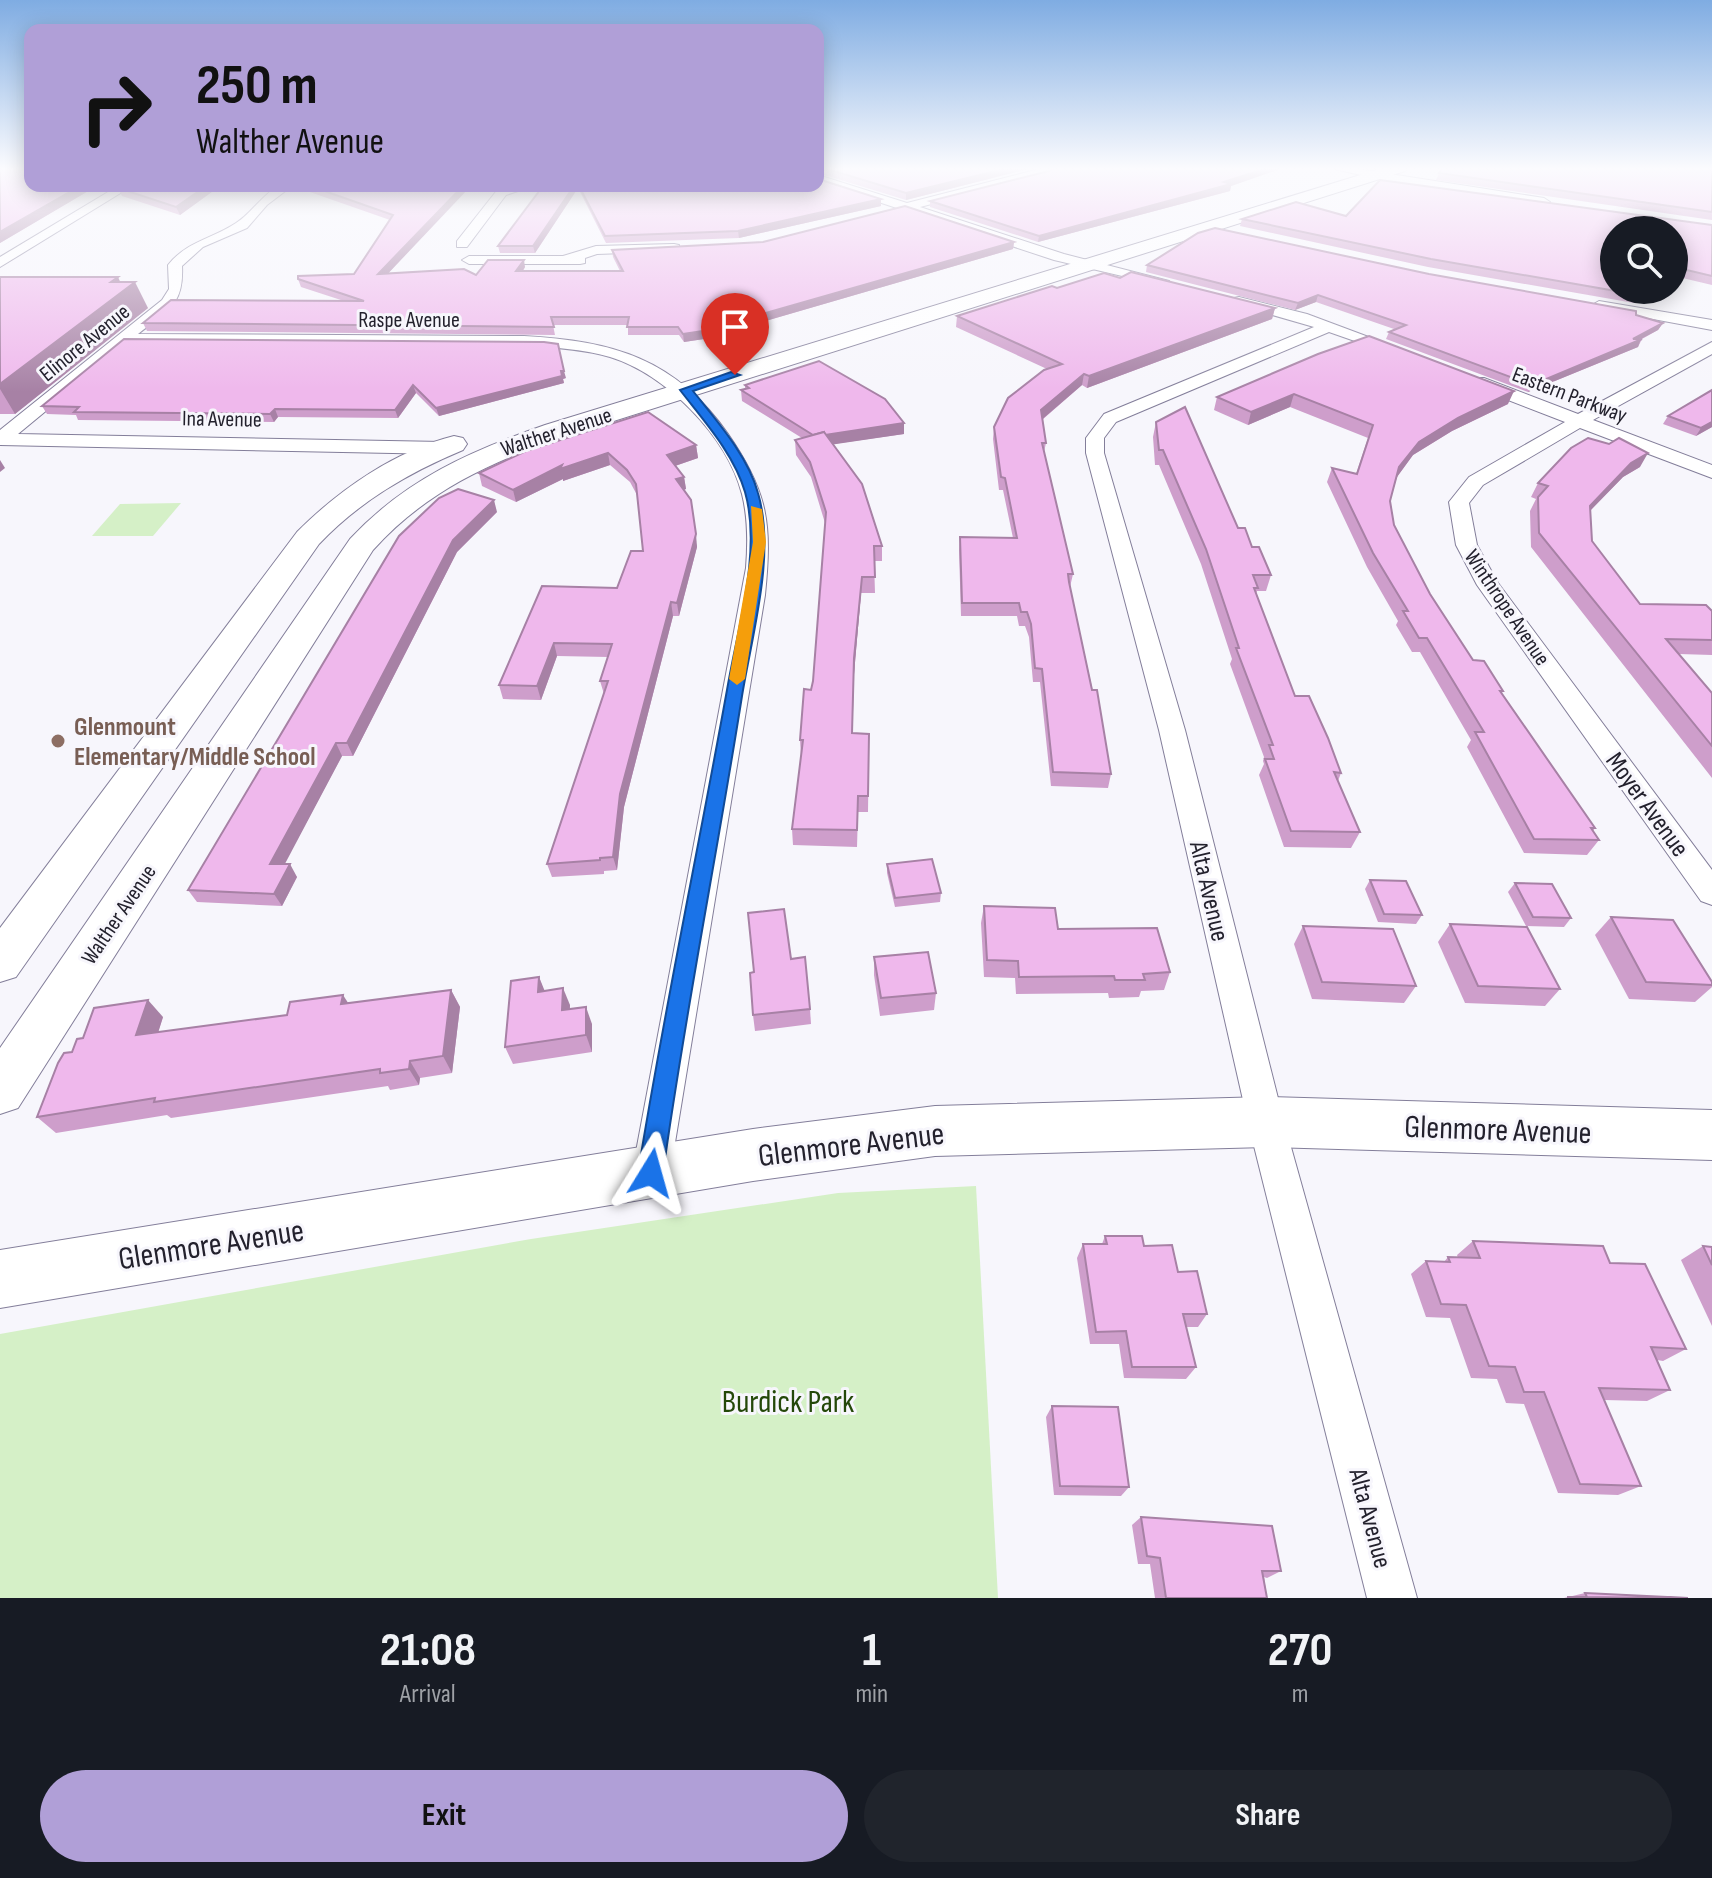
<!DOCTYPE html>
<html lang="en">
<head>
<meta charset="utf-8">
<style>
	:root { --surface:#171b24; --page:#20242c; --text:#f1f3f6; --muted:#9ea1a6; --accent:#b09fd7 }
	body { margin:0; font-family:"Sofia Sans Condensed",sans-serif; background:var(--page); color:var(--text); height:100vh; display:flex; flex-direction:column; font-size:30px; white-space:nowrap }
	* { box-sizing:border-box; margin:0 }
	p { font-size:26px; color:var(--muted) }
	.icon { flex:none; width:44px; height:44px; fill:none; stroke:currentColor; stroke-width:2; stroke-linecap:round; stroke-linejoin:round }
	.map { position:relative; height:1598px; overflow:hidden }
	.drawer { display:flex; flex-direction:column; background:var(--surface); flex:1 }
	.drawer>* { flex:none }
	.banner { position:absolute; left:24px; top:24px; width:800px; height:168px; border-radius:16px; box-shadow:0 4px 20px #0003; background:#b09fd7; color:#111; overflow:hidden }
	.tools { position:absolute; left:1600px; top:216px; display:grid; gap:16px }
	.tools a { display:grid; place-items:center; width:88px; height:88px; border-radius:50%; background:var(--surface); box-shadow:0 4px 20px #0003; font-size:40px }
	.pin { position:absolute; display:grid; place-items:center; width:68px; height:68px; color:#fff; margin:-82px -34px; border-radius:50% 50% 50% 0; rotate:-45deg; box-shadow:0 0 8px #0007 }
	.pin .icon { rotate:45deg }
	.me { position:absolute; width:88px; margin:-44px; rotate:8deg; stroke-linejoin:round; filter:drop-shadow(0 0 6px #0008) }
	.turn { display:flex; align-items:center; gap:28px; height:168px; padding:0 40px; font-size:36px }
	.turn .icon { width:104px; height:104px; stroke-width:2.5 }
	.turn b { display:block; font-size:56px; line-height:68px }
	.eta { display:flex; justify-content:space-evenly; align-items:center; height:136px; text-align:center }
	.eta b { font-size:48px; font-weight:700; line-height:56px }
	.action { display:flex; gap:16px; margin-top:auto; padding:16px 40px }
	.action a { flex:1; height:92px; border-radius:48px; background:var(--accent); color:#111; font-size:32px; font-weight:700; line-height:92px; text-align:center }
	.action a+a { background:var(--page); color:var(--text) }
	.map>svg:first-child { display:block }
</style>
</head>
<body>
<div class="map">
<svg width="1712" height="1598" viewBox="0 0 1712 1598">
	<rect width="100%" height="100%" fill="#f7f6fc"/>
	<!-- green -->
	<g fill="#d5f0c7">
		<path d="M181,503l-28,33h-61l28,-32z"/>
		<path d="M976,1186l22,412h-998v-264l531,-95 307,-46z"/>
	</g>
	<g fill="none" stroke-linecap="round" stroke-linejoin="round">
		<defs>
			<g id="street">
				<path d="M1043,168h14l-9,6 -128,33 144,47 105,27v6l-115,-27 -236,-78v-7l89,28z"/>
				<path d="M1330,168h22l192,30 6,4 -6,4 -126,-18z"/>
				<path d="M118,186h14l-132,81v-10z"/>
				<path d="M278,186h14l-25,19 -20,23 -44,19 -21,19c2,40 -15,45 -44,68l386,2c89,5 151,22 204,98 41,59 44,91 37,161l-95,578 -6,13 -13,5 -13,-5 -6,-13 114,-605c2,-25 2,-50 -4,-74 -15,-58 -76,-120 -132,-137 -28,-8 -57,-10 -86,-11l-397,-2 -109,90 425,8 9,6 -9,6 -443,-9v-15l162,-130 7,-11 -1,-24c19,-24 44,-26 68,-42 15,-9 24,-26 42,-37z"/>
				<path d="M512,186h21l-27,9 -39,52h-10v-6l41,-52z"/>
				<path d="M674,244l5,1v6l-82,3 -12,4v5l-5,1h-111l-7,-4 7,-4h94l33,-10z"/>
				<path d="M1239,297l68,17 99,37 -2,3h-12l-63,-22 -213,90 -12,16v15l81,277 99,392 133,476h-50l-119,-476 -89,-392 -73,-277v-15l18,-24 210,-87 -80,-23v-6z"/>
				<path d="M1599,301l113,19v10l-118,-22 -2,-3z"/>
				<path d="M1712,342v12l-119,66 119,45v13l-132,-50 -97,57 -14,18 8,42 21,38 214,287v35l-11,-4 -224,-316 -21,-40 -7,-43 20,-25 96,-55 -93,-36 -2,-4 2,-4h12l94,36z"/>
			</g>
			<g id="secondary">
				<path d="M1383,168h24l-2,3 -842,266c-73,25 -138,55 -190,113l-355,558 -18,6v-66l350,-509c55,-59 120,-88 195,-114z"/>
				<path d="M454,436l9,2 4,6 -4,6c-55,23 -103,51 -144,94l-303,433 -16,5v-54l297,-396c43,-43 98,-81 157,-96z"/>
				<path d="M1266,1097l446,13v50l-446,-13 -331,9 -182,25 -753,127v-58l753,-121 182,-23z"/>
			</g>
		</defs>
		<!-- street casing -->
		<use href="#street" stroke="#837e9a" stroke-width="2"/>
		<!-- secondary casing -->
		<use href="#secondary" stroke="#837e9a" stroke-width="2"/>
		<!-- street -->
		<use href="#street" fill="#fff" fill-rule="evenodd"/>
		<!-- secondary -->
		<use href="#secondary" fill="#fff" fill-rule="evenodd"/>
	</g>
	<!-- wall -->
	<g fill="#ce9ecb">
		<path d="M0,168l30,18h83l-8,4 -10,-3 -95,56z"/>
		<path d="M818,168h214l-126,32 -88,-27z"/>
		<path d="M1054,168h229l-52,18 -1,5 -192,51 -108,-35v-6l119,-30z"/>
		<path d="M1712,168v52l-276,-40 3,-7 48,-4z"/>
		<path d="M220,186l-40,29 -58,-19 -4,-8z"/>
		<path d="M305,186h165l-82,87 88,2 49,-8 -2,4h97l-7,-14 -1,-7 402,-8 -1,7 -309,90 -20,3 -5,-7h-51v-10h-75l2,10 -408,-4 -4,-8 201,-22 -43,-14 -3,-8 56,-5 36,-54 -83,-29z"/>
		<path d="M543,186h275l63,13v7l-142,32 -133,5 -28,-55 -43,65h-35l-2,-7z"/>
		<path d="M1346,216l366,9v60l-38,-9v-46h-60l25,65 -5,8 -206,-36 -188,-41 2,-7z"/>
		<path d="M1147,265l282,9 207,41 27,8 -5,7 -16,9 -4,8 -110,45 -142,-53 3,-7 5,-3 -78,-27 -21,8 -149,-38z"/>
		<path d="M0,277l148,31 -133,106h-15z"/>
		<path d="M1120,278l155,30 -3,11 -185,69 -5,-3 -40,35 4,23 -2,9 29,122 -3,13 41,187 -3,14 -57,-2 -11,-104h-7l-4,-45 -4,-11h-6l-2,-10h-56l-2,-66 1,-13 53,1 -10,-48h-4l-6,-51 1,-12 53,-58 -91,-42 1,-11 100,-28z"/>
		<path d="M1318,354l190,50 -56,27 -39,24 -16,22 -7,24 4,24 36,69 43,66 30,31 -1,2 93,135 -2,3 6,9 -12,15 -63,-2 -57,-106 4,-7 -51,-88h-8l-16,-27 2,-4 -31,-54 -40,-85 5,-14 24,6 12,-36 -78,-31 -42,18 -34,-15 3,-13z"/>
		<path d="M566,378l-3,1 1,4 -125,33 -23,-23 -18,25 -120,-1 -4,5 -196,-2 -2,-5 -29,-1 -5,-8z"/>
		<path d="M745,385l159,49 -71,10 49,102v15h-8l1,32h-14l-7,81 -2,59 17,1 -1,78h-10l-1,35 -64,-2 -1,-16 9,-73 -1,-16 13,-59 12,-158 -14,-46 -15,-22 -1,-15 7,-2 -60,-37 -1,-11 4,-1z"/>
		<path d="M1668,416l44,11 -16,9 -33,-12z"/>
		<path d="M1156,422l96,125 19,28 -5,16h-9l-1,3 39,102 46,77 -3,8 22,51 -9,16 -67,-1 -25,-72 5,-11 -1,-3 1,-4 -34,-93 2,-5 -31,-95 -42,-99h-4l-2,-28z"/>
		<path d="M696,445l2,13 -23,8 9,11 2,12 -2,1 13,57 -18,69h-6l-49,191 -7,63 -13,1v3l-52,3 -5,-13 57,-170 -4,-13 8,-24 -51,-1 -16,44 -38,-1 -4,-14 118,-97 26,-37 -6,-56 -7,-13 -20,-17 -47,16v-2l-47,23 -34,-16 -3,-13 47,-22z"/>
		<path d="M1640,467l-17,10 -33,34 2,30 48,63 72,7v44l-33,-1 33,39v85l-181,-231 -1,-36 6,-12 -5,-2 7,-14z"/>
		<path d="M497,512l-40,40 -104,204h-11l-58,108 13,13 -15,29 -85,-4 -9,-12 211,-354z"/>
		<path d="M887,864l54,29 -1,9 -45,5 -8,-34z"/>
		<path d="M1370,880l52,35 -6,9 -38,-2 -13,-33z"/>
		<path d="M1515,883l56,35 -7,9 -38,-1 -18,-34z"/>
		<path d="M984,906l74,23 112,43 -6,18 -23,1 -2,6 -30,1 -1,-5 -92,1 -1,-16 -31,-1 -3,-54z"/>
		<path d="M1611,917l101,65v5l-17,15 -66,-3 -34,-64z"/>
		<path d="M1450,924l110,65 -15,17 -80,-3 -27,-61z"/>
		<path d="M1303,926l113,60 -12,17 -92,-4 -18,-55z"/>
		<path d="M874,957l62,36 -2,17 -54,6 -6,-41z"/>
		<path d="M791,959l19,50 1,15 -56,7 -2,-16 1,-43z"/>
		<path d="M539,977l5,14 26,14 -1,4 23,15v28l-79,12 -8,-17z"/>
		<path d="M451,990l9,17 -8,66 -32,5 -1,7 -29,5 -2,-4 -217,32 -4,-3 -111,18 -19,-16 35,-65 11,-14 80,-21 -5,15 129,-17 62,-12z"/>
		<path d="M1105,1236l39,10 34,26 29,42 -9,13h-12l10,40 -10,12 -62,-1 -5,-34h-29l-13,-86 6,-14h19z"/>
		<path d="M1473,1241l137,22 76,86 -23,12 -6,-1 13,30 -23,11 -43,-1 37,86 -23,9 -60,-2 -34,-89 -18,-1 -9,-24 -26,-1 -21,-60 -24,-1 -15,-43 15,-13 18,1 4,-5 10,1 -1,-3z"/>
		<path d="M1703,1246l9,1v79l-31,-66z"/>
		<path d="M1052,1406l77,81 -8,9 -67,-1 -8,-78z"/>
		<path d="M1141,1517l140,54 -14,7 -3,-1 3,21h-112l-5,-34h-12l-6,-39z"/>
		<path d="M1585,1593l103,5h-124z"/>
	</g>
	<!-- shaded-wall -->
	<g fill="#a781a5">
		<path d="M1008,168h24l-126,32v-7z"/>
		<path d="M1267,168h16l-52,18 -1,5 -192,51 1,-6 185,-54z"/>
		<path d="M80,186l15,1 -95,56v-11z"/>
		<path d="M103,186h10l-8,4z"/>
		<path d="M206,186h14l-40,29 -4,-8z"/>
		<path d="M463,186l7,1 -89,94 -3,-7z"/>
		<path d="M574,186h3l1,2 -43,65 -2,-7z"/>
		<path d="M881,199v7l-142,32 -1,-7z"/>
		<path d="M1014,242l-1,7 -309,90 -20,3 -1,-8z"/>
		<path d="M524,260l1,7 -7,11 -2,-7z"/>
		<path d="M118,277l6,13 11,-8 13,26 -133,106 -15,-25v-5z"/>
		<path d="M1318,295l-2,7 -21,8 3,-7z"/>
		<path d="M1275,308l-3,11 -185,69 2,-12z"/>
		<path d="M1663,323l-5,7 -17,9 -3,8 -110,45 4,-7 101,-46z"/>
		<path d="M561,371h3l2,7 -3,1 1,4 -125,33 -3,-8z"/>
		<path d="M1084,374l-2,11 -43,37 2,-12z"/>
		<path d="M413,385l3,8 -18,25 -3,-8z"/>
		<path d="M1514,391l-6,13 -56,27 -39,24 -19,26 5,-14 20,-25 39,-24z"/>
		<path d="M1294,394l-4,13 -42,18 3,-13z"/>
		<path d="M275,409l3,8 -4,5 -4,-8z"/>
		<path d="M1712,422v5l-16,9 5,-8z"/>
		<path d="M904,423v11l-88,13 -1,-11z"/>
		<path d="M696,445l2,13 -29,10 -2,-13z"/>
		<path d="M608,453l2,12 -47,16v-2l-47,23 -3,-12 49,-25z"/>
		<path d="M1648,453l-8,14 -17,10 -42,43 9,-14 41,-43z"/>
		<path d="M0,460l5,8 -5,4z"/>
		<path d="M684,477l2,12 -8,2 -2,-12z"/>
		<path d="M494,500l3,12 -40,40 -104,204 -6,-13 106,-203z"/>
		<path d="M696,534l1,13 -18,69 -2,-13z"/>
		<path d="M862,577l-1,16 -7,81 -2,76 2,-92z"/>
		<path d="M671,602l2,14 -49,191 -7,63 -4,-13 7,-63z"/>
		<path d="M554,643l3,13 -16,44 -4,-14z"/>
		<path d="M336,743l6,13 -64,121 -8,-13z"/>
		<path d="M290,864l7,13 -15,29 -8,-12z"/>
		<path d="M539,977l7,17 -8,-2z"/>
		<path d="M563,988l7,17 -1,22 -7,-17z"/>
		<path d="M451,990l9,17 -8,66 -9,-17z"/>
		<path d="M343,995l11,17 -13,-8z"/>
		<path d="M148,1000l15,17 -11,35 -16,-17z"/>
		<path d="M586,1007l6,17v28l-6,-17z"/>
		<path d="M410,1061l10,17 -1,7 -10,-16z"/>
	</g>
	<!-- building -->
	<g fill="#efb8ec" stroke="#a781a5" stroke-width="2">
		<path d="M0,168h30v18h50l-80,46z"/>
		<path d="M824,168h184l-102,25z"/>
		<path d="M1054,168h213l-43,14 7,2 -192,52 -109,-35 119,-30z"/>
		<path d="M1442,168h35l10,1 1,-1h224v44l-273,-39z"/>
		<path d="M818,179l63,20 -143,32 -133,5 -26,-50h239z"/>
		<path d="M1380,180l332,45v51l-38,-9v-37h-60v60h26l-1,5 -208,-36 -189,-40 54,-17 50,14z"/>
		<path d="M121,186h85l-30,21 -58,-19z"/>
		<path d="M310,186h153l-85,88 86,-5 12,6 12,-15h36l-8,11h107l-11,-21 151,-8 142,-36 109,36 -311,89 -20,3 -5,-7h-51l2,-10h-78l3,10 -411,-4 28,-23 193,1 -66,-22v-3l56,-2 39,-59z"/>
		<path d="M543,186h31l-41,60h-35z"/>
		<path d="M1215,228l214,46 207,37v4l27,8 -30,16h9l-110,46 -143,-53 17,-7 -88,-30 -20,8 -151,-38 51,-32z"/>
		<path d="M1131,272l144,36 -186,68 -5,-2 -43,36 5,33h-4l31,131h-5l1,8 23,108h5l14,84 -58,-2 -11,-103 -7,-1 -4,-44 -4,-12h-6l-2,-9h-57l-2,-66 57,1 -12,-60 -4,-1 -7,-50 14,-29 36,-28 18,-6 -105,-48 95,-30 5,2 47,-15 16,5z"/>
		<path d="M0,277h118l-7,5h24l-135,102z"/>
		<path d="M1369,336l145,55 -56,27 -39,24 -20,25 -9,34 4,24 36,69 43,66 11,1 19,30h-3l95,137h-4l8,12 -65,-1 -59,-107h9l-57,-94h-8l-16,-27h5l-35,-58 -41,-85 25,6 16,-49 -79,-31 -43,18 -34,-15 101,-43z"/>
		<path d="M124,339l420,3 14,2 6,27h-3l1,5 -126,32 -23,-23 -18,25 -120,-1 -5,5 -196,-2 5,-5 -37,-1z"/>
		<path d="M819,361l66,38 19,24 -79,12 -1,-3 -11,3 -72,-45 8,-2 -4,-3z"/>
		<path d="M1712,390v32l-11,6 -33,-12z"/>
		<path d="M1185,407l53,121h7l7,19h7l12,28h-18l5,13h-4l41,108h14l19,42 13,35 -7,-1 26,60 -69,-1 -26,-72h9l-5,-14h4l-37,-97h3l-33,-99 -43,-99h-4l-3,-28z"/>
		<path d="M648,412l48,33 -29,10 17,22 -8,2 15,21 5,34 -19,69 -6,-1 -51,192 -7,63 -13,1v2l-53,4 61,-183h-8l12,-37 -58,-1 -17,43 -38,-1 43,-99 75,2 14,-37h12l-7,-67 -9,-14 -19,-17 -48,16 2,-4 -49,25 -34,-17 47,-22z"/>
		<path d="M824,432l38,52 20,62h-8l1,31h-13l-8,81 -2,75 17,1 -1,62h-10l-1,34 -65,-1 11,-89h-3l4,-51 7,1 2,-9 13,-169 -16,-50 -15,-22z"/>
		<path d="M1588,438l21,6 10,-6 29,15 -17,10 -41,43 2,35 48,63 66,1 6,6v29l-46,-1 46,54v53l-173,-213 -1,-36 10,-11 -10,-3 33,-35z"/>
		<path d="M458,489l36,11 -41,40 -106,203h-11l-66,121h20l-16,30 -86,-4 211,-354 40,-38z"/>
		<path d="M932,859l9,34 -46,5 -8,-34z"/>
		<path d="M1370,880l36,1 16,34 -38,-1z"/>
		<path d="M1515,883l37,1 19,34 -38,-1z"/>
		<path d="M984,906l71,2 3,21 99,-1 13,44 -27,2 2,6h-30l-1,-4 -95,1 -1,-16 -31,-1z"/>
		<path d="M784,909l7,50 14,-2 5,52 -57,6 -3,-42 4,-1 -6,-59z"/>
		<path d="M1611,917l62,3 39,62v3l-66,-3z"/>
		<path d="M1450,924l77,3 33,62 -82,-3z"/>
		<path d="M1303,926l90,3 23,57 -94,-4z"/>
		<path d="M928,952l8,41 -55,5 -7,-41z"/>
		<path d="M539,977l-1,15 25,-4 -1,22 24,-3v28l-81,12 6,-66z"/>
		<path d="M451,990l-8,66 -33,5 -1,8 -29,4v-4l-226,33 1,-4 -118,19 21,-54 6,-10 8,-1 5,-13 6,-1 11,-30 54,-8 -12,35 151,-20 3,-13 53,-7 -2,9z"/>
		<path d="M1105,1236h37l2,10 28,-1 6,27 19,-1 10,43h-24l13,53h-64l-6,-36 -30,1 -13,-88h24z"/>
		<path d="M1473,1241l130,5 7,17 35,1 41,85 -35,-2 19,43 -71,-2 42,98 -61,-2 -36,-92h-20l-9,-25 -26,-1 -23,-61 -25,-1 -15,-43 24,1 -2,-5 32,1z"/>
		<path d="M1703,1246l9,1v18z"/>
		<path d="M1052,1406l66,1 11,80 -69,-1z"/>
		<path d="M1141,1517l131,9 9,45h-19l5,27h-101l-6,-40 -13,-2z"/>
		<path d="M1585,1593l103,5 -121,-1h20z"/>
	</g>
	<!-- sky -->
	<linearGradient id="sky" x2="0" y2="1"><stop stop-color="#7face2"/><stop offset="0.43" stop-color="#fbfbfe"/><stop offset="1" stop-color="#fbfbfe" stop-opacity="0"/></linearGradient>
	<rect width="1712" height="392" fill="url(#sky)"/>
	<!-- route -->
	<path fill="#1a73e8" stroke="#114b97" stroke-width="2" d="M731,372l9,3 -47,16c24,30 55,65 65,102 18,61 -6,141 -16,203 -25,159 -57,317 -79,477l-4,9 -8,3 -9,-3 -4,-9c26,-162 60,-322 89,-483 10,-60 35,-139 18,-198 -11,-38 -41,-71 -65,-102z"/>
	<!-- slow -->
	<path fill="#f59e0b" d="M751,506l11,3 4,33 -21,137 -8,6 -8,-6 24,-137z"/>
	<!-- markers -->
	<circle fill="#8d6e63" stroke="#f7f6fc" stroke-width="3" cx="58" cy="741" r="8"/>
	<g text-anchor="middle" stroke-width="6" stroke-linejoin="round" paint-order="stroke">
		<!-- far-street labels -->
		<g font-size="22" fill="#23212d" stroke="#f7f6fc">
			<text x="409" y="327">Raspe Avenue</text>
			<text transform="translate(84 342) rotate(-39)" y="8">Elinore Avenue</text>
			<text transform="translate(1570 394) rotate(21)" y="8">Eastern Parkway</text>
			<text transform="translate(222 418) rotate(1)" y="8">Ina Avenue</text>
			<text transform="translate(556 431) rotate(-18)" y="8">Walther Avenue</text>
			<text transform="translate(1508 607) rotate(56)" y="8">Winthrope Avenue</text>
			<text transform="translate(118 914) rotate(-56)" y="8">Walther Avenue</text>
		</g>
		<!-- education labels -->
		<g font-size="26" font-weight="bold" fill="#785e54" stroke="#f7f6fc" text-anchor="start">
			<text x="74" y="735">Glenmount<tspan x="74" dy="30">Elementary/Middle School</tspan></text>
		</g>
		<!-- street labels -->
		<g font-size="26" fill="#23212d" stroke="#f7f6fc">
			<text transform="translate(1648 804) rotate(54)" y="9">Moyer Avenue</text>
			<text transform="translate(1210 891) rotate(77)" y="9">Alta Avenue</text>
			<text transform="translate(1371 1518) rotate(75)" y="9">Alta Avenue</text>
		</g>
		<!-- near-street labels -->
		<g font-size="32" fill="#23212d" stroke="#f7f6fc">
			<text transform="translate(1498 1129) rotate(2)" y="11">Glenmore Avenue</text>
			<text transform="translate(851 1144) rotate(-7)" y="11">Glenmore Avenue</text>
			<text transform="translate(211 1244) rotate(-9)" y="11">Glenmore Avenue</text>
		</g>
		<!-- near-park labels -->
		<g font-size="32" fill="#244809" stroke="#f7f6fc">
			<text x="788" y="1412">Burdick Park</text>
		</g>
	</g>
</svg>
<div class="tools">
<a><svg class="icon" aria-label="search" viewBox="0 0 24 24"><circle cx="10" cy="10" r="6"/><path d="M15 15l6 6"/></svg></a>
</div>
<div class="pin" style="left:735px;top:375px;background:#d93025"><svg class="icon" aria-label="arrive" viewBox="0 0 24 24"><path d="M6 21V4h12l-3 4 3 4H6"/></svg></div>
<svg class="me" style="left:651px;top:1173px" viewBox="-20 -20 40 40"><path d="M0-17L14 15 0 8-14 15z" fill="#1a73e8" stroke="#fff" stroke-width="4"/></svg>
<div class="banner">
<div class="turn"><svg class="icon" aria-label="right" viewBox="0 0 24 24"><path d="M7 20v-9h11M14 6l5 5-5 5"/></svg><div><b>250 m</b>Walther Avenue</div></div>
</div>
</div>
<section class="drawer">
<div class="eta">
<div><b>21:08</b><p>Arrival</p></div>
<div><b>1</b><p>min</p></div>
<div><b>270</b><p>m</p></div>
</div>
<div class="action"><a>Exit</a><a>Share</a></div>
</section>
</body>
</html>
